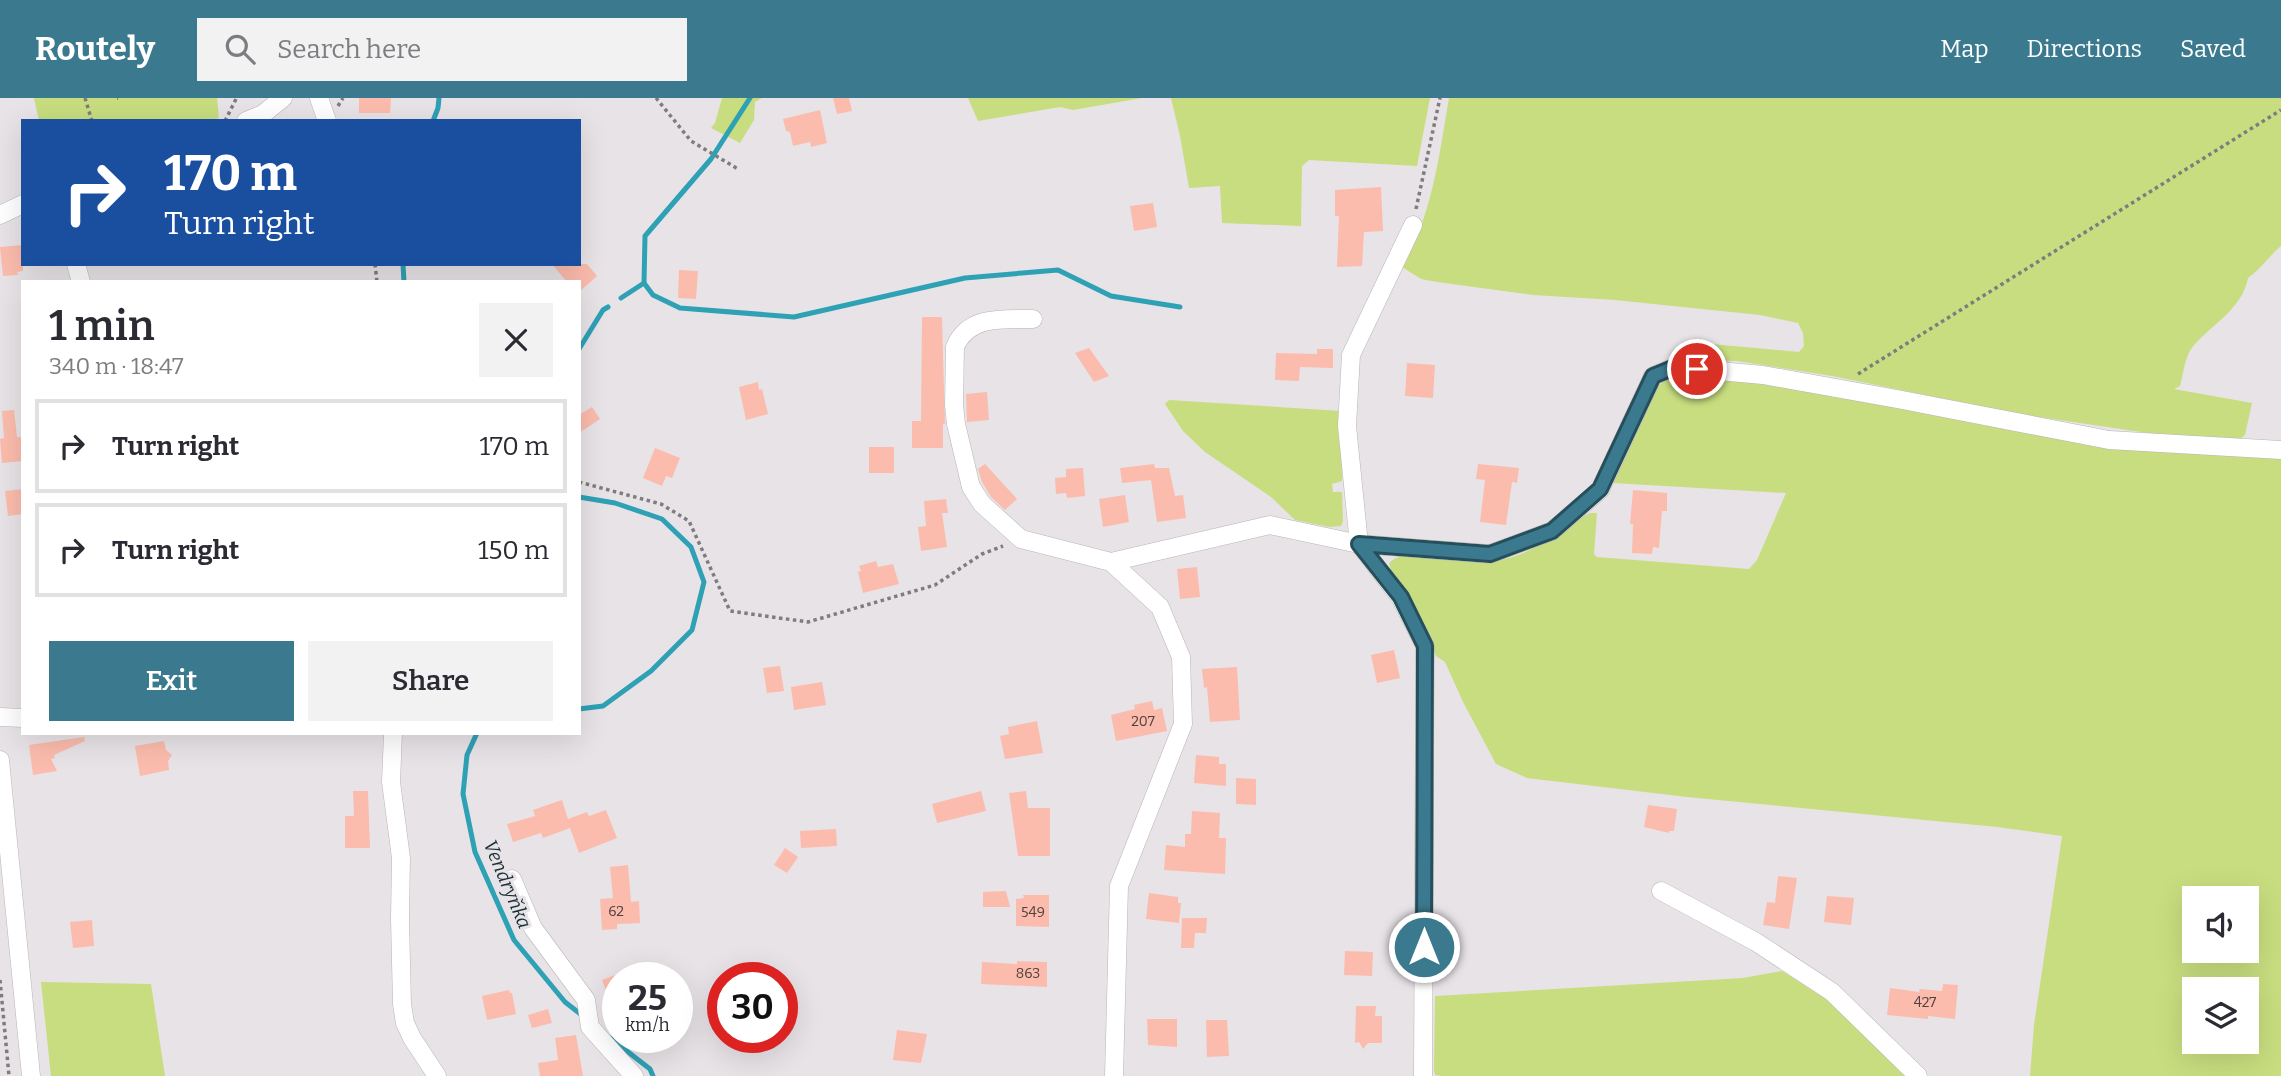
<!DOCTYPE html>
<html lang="en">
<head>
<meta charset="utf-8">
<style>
	:root { --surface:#fff; --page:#f2f2f3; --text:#2b2b33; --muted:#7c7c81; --line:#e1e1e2; --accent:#3b7a8e }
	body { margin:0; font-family:Bitter,serif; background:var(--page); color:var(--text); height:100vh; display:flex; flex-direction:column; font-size:26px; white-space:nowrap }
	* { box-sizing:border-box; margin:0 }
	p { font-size:23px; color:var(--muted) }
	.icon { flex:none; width:38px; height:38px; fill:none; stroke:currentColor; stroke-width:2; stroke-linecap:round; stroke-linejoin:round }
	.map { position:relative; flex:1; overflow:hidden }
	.panel { position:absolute; left:21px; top:182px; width:560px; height:455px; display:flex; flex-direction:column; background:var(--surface); border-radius:0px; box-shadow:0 7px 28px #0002 }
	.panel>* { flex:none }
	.banner { position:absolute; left:21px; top:21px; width:560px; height:147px; border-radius:0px; box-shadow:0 7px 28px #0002; background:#1a4fa0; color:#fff; overflow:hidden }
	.buttons { position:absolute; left:2182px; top:788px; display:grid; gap:14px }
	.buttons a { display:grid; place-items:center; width:77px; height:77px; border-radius:0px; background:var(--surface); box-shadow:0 7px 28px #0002; font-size:35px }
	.speed { position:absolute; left:602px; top:864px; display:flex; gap:14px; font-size:35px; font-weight:700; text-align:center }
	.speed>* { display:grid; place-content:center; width:91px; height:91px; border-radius:50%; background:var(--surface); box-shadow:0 7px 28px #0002; line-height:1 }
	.speed small { font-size:18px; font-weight:400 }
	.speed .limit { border:10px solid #d22; background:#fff; color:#111 }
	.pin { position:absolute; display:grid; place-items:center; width:60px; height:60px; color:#fff; margin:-30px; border:4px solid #fff; border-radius:50%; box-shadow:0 2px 7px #0007 }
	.me { position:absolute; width:77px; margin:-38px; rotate:0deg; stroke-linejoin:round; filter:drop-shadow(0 0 5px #0008) }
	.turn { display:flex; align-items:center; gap:24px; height:147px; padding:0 28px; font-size:32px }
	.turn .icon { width:91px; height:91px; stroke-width:2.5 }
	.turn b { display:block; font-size:49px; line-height:60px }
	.round { display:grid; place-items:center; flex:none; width:74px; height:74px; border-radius:0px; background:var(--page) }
	.headline { display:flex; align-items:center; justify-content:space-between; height:119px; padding:0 28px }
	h1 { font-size:42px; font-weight:600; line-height:52px }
	.primary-button { display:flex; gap:14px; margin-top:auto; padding:14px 28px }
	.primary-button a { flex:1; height:80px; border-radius:0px; background:var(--accent); color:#fff; font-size:28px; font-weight:600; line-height:80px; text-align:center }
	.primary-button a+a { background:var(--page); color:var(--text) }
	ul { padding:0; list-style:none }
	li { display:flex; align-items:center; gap:21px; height:94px; margin:0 14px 10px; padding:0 14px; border:4px solid var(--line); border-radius:0px }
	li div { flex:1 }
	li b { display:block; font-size:26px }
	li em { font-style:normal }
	header { display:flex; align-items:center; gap:42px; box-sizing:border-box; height:98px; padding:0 35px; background:var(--accent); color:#fff }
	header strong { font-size:33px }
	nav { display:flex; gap:38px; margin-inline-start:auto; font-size:24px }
	.search { width:490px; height:63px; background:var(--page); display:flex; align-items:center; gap:18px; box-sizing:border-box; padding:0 24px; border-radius:0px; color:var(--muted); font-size:26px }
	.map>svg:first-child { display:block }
</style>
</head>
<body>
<header>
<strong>Routely</strong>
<div class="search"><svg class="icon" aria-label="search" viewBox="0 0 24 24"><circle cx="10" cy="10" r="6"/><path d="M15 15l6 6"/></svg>Search here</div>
<nav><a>Map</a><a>Directions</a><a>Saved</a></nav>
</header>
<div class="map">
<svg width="2281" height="978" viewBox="0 0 2281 978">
	<rect width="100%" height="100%" fill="#e8e3e7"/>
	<!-- green -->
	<g fill="#c8dd7f" fill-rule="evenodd">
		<path d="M34,0h183l2,20 -10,3h-170z"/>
		<path d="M722,0h40l-7,4 -1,18 -14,23 -29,-15 4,-5z"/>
		<path d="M968,0h174l-69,12 -13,-3 -82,14z"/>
		<path d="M1171,0h259l-13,68 -108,-6 -7,6 -1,60 -79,-3 -2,-37 -31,2 -9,-52z"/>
		<path d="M1449,0h832v148c-12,10 -20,23 -33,32 -6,32 -38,47 -57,71 -6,9 -8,26 -11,37l-6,3 78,14 -7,32 -6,5 -84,-6 -136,-20 -187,-38 -95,-15 -38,-1 -12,-5 1,-6 12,-6 99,9 5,-6 -1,-13 -5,-10 -38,-8 -145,-15 -82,-5 -96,-13 -16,-3 -19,-12c30,-51 37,-111 47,-169z"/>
		<path d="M1691,273l209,33 381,52v620h-251l4,-51 28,-189 -65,-9 -310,-30 -160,-19 -31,-14 -33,-62 -18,-40 -9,-6 -25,-58 -20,-27 -2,-8c18,-20 90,1 116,-4 33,-7 56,-32 85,-46h7l-3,41 3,3 152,12 8,-9 29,-67 -173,-10c11,-26 31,-88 52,-103 8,-6 16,-8 26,-9zM2194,800h53v52h-53zM2194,891h53v52h-53z"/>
		<path d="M1169,302l172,11 1,70 -10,3 1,8h9l1,29 -2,5 -12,1 -34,-7 -24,-23 -66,-45 -22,-21 -18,-27z"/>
		<path d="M1782,873l56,36 70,69h-466l-7,-1 -1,-5 1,-74 308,-18z"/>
		<path d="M41,884l110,2 14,92h-114z"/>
	</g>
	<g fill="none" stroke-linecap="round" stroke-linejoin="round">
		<!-- stream -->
		<g stroke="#2ea1b5" stroke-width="5">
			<path d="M433,23l5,-13 1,-10"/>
			<path d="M403,166l1,18"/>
			<path d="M644,185l9,12 27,13 114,9 171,-39 93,-8 53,26 69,11"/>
			<path d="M621,200l23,-15 1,-47 66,-77 39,-61"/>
			<path d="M579,251l24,-39 5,-3"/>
			<path d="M579,399l36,6 47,16 29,28 13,35 -12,48 -41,41 -48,35 -24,3"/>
			<path d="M477,635l-10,22 -4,39 12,58 39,88 51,62 18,14"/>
			<path d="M610,940l40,31 3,7"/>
		</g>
	</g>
	<!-- building -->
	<g fill="#fbbcad">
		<path d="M359,0h32l-1,15h-31z"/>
		<path d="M833,0h16l3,13 -15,3z"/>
		<path d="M820,12l7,33 -16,4 -1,-5 -17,4 -3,-14 -4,-1 -3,-12z"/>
		<path d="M1381,89l2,44 -19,1 -2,34 -25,1 2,-51h-4v-26z"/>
		<path d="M1153,105l4,24 -23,4 -4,-25z"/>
		<path d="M23,147v26l-6,1 1,3 -15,1 -3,-29z"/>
		<path d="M552,166h35l10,12 -18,16v-10h-12z"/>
		<path d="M679,172l19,1 -2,28 -18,-1z"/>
		<path d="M922,219h20l3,107h-2v24h-31v-27h9z"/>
		<path d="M1089,250l20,28 -15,6 -19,-29z"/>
		<path d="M1317,251h16v19l-33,-1 -1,14 -24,-1 1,-27 41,1z"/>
		<path d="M1407,265l28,2 -2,33 -28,-2z"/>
		<path d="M758,284l1,8 3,-1 6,25 -22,6 -7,-33z"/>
		<path d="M987,294l2,28 -22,2 -1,-28z"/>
		<path d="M592,309l8,12 -21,14v-18z"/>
		<path d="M14,312l3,27h6v24l-21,2 -2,-24 4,-1 -2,-27z"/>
		<rect x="869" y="349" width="25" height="26"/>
		<path d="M655,350l25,10 -8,20 -6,-2 -4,10 -19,-8z"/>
		<path d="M985,366l32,35 -12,11 -14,-13 -9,-15 -4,-13z"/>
		<path d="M1154,366l1,4h14l6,28 8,-1 3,23 -29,4 -6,-42 -29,3 -2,-15z"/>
		<path d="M1478,366l41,4 -2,15 -5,-1 -6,43 -26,-3 5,-42 -9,-1z"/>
		<path d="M1083,370l2,28 -18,2 -1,-5 -10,1 -1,-16 11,-1v-8z"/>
		<path d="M23,391v25l-15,2 -3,-25z"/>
		<path d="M1633,392l34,3v18h-5l-3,37 -6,-1 -1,7 -20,-1 1,-29h-3z"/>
		<path d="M1125,397l4,27 -26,5 -4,-28z"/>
		<path d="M946,401l2,14h-6l5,34 -26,4 -3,-24 8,-1 -2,-25z"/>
		<path d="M876,463l2,6 15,-3 6,20 -36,9 -5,-21 3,-1 -2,-5z"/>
		<path d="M1197,469l3,30 -20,2 -3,-30z"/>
		<path d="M1394,552l6,28 -23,5 -6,-28z"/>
		<path d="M780,568l4,25 -17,2 -4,-25z"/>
		<path d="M1237,569l3,53 -30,2 -3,-35 -3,1 -2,-19z"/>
		<path d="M822,584l4,23 -32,5 -3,-23z"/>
		<path d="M1152,603l2,9 8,-2 5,23 -51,10 -5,-26 24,-6 -1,-4z"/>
		<path d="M1037,623l6,32 -38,6 -5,-23 9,-2 -1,-7z"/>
		<path d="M84,639l1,4 -31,14 1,3 -4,1 6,12 -24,4 -4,-30z"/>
		<path d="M164,643l2,9 6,5 -4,6 1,9 -29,6 -5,-30z"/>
		<path d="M1196,657l23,2v7h7v22l-32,-3z"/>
		<path d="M1236,680l20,1v26l-20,-1z"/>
		<path d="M353,693h15l2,57h-25v-32h9z"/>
		<path d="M981,693l5,20 -49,12 -5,-19z"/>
		<path d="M1026,693l2,17h22v48h-32l-9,-63z"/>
		<path d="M562,702l6,19 19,-7 2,4 17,-6 11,28 -38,15 -9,-25 -27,10 -2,-5 -28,9 -6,-18 28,-8 -2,-6z"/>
		<path d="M1648,707l29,4 -3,22h-5v2l-25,-6z"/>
		<path d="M1192,713l28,2 -1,25h7l-1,36 -61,-4 2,-25 19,2v-13h6z"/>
		<path d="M836,731l1,17 -36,2 -1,-17z"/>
		<path d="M785,750l13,9 -11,16 -13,-8z"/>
		<path d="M628,767l3,37 8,-1 1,22 -23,1v5l-15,1 -2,-31 13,-1 -3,-31z"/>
		<path d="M1778,778l19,2 -8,51 -26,-4 4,-23 8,1z"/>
		<path d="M1006,793l4,16h-27v-15z"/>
		<path d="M1149,795l29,4v6h3l-2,20 -33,-4z"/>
		<path d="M1023,797h26v32l-33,-1v-27l8,-1z"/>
		<path d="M1827,798l27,2 -3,27 -27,-3z"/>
		<path d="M1182,820h25l-1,15h-11l-1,15h-13z"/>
		<path d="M92,822l2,26 -21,2 -3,-26z"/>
		<path d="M1345,853l28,1 -1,24 -28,-1z"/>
		<path d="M1017,863l30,1v25l-66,-3 1,-22 35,2z"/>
		<path d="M618,876v43l-2,1 -14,-38z"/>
		<path d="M1943,886l15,1 -3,34 -27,-3v3l-41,-4 3,-27 29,4 1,-3 22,2z"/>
		<path d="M509,892l1,3h2l4,21 -29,6 -5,-24z"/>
		<path d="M1356,908h20l-1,10h7v27h-14l-5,6 -4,-7 -4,1z"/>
		<path d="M548,911l4,14 -20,5 -4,-13z"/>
		<path d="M1147,921h30v28l-29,-2z"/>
		<path d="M1206,922h21l2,36 -22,1z"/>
		<path d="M897,932l30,4 -6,29 -28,-3z"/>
		<path d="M576,937l7,41h-43l-2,-13 20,-3 -3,-22z"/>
	</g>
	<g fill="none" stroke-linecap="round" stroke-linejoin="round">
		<defs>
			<g id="minor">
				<path d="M319,0l8,23"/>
				<path d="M246,23l17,-7 20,-16"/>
				<path d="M0,117l23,-11"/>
				<path d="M76,166l5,18"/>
				<path d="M1033,221c-29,0 -65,-4 -78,28l-1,58 2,19 15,63 11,17 39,35 90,23 159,-37 89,19 -12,-118 4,-71 62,-130"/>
				<path d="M1111,464l49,45 21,50 2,67 -64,162 -5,190"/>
				<path d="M0,619l23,1"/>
				<path d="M393,635l-2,49 10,76 -1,61 2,85 3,19 7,15 25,38"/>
				<path d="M0,662l31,316"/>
				<path d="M512,781l21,49 53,72 4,27 44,49"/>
				<path d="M1661,793l95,51 76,50 86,84"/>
				<path d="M1423,978l2,-430 -25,-49 -41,-53 131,10 62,-23 48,-41 53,-114 22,-9 88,8 134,24 212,41 172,10"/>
			</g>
		</defs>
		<!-- minor casing -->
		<use href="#minor" stroke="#b9b4b8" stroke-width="19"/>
		<!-- path -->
		<g stroke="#7f7c7f" stroke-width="3.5" stroke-dasharray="3.5 3.5" stroke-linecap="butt">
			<path d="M85,0l7,23"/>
			<path d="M117,0h1"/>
			<path d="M656,0l35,43 47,28"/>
			<path d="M338,8l5,-8"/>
			<path d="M225,23l11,-22"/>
			<path d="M1416,111l24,-111"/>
			<path d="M375,166l2,18"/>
			<path d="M1858,276l423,-264"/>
			<path d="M579,384l82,22 28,17 41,90 78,11 127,-37 47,-31 21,-8"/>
			<path d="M0,882l9,96"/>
		</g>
		<!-- minor -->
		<use href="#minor" stroke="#fff" stroke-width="18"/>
	</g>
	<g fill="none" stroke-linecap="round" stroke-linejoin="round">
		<defs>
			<path id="route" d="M1424,849l1,-301 -24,-49 -42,-53 131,10 62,-23 48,-42 53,-113 22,-9 22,2"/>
		</defs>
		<!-- route casing -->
		<use href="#route" stroke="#264f5c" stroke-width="18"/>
		<!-- route -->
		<use href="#route" stroke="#3b7a8e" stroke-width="12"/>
	</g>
	<g text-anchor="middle" stroke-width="6" stroke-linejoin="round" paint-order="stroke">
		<!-- number labels -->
		<g font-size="14" fill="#52403e">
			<text x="1143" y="628">207</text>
			<text x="616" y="818">62</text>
			<text x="1033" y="819">549</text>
			<text x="1028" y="880">863</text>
			<text x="1925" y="909">427</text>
		</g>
		<!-- water labels -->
		<g font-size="19" font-style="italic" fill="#172f34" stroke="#e8e3e7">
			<text transform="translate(508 786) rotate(67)" y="7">Vendryňka</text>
		</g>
	</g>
</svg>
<div class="buttons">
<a><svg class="icon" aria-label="sound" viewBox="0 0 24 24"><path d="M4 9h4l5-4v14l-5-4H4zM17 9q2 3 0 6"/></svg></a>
<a><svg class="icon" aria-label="layers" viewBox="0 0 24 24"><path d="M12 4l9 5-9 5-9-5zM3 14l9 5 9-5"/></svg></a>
</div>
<div class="speed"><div>25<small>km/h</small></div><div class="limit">30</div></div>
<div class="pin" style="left:1697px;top:271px;background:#d93025"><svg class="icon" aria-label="arrive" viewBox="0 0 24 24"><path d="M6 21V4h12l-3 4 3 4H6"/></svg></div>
<svg class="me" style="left:1424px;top:849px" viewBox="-20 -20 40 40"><circle r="17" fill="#3b7a8e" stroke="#fff" stroke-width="3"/><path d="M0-11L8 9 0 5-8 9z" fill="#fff"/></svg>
<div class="banner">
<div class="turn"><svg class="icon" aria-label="right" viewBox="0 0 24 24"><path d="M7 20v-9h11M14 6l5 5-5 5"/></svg><div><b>170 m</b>Turn right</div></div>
</div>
<section class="panel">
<div class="headline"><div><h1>1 min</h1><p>340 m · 18:47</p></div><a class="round"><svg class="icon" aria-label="close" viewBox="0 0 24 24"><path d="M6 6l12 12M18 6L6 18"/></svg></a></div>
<ul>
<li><svg class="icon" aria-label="right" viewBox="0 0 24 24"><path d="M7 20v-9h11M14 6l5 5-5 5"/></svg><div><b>Turn right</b></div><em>170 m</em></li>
<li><svg class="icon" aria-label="right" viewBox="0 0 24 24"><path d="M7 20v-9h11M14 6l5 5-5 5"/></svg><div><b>Turn right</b></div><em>150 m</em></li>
</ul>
<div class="primary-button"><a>Exit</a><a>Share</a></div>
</section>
</div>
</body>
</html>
